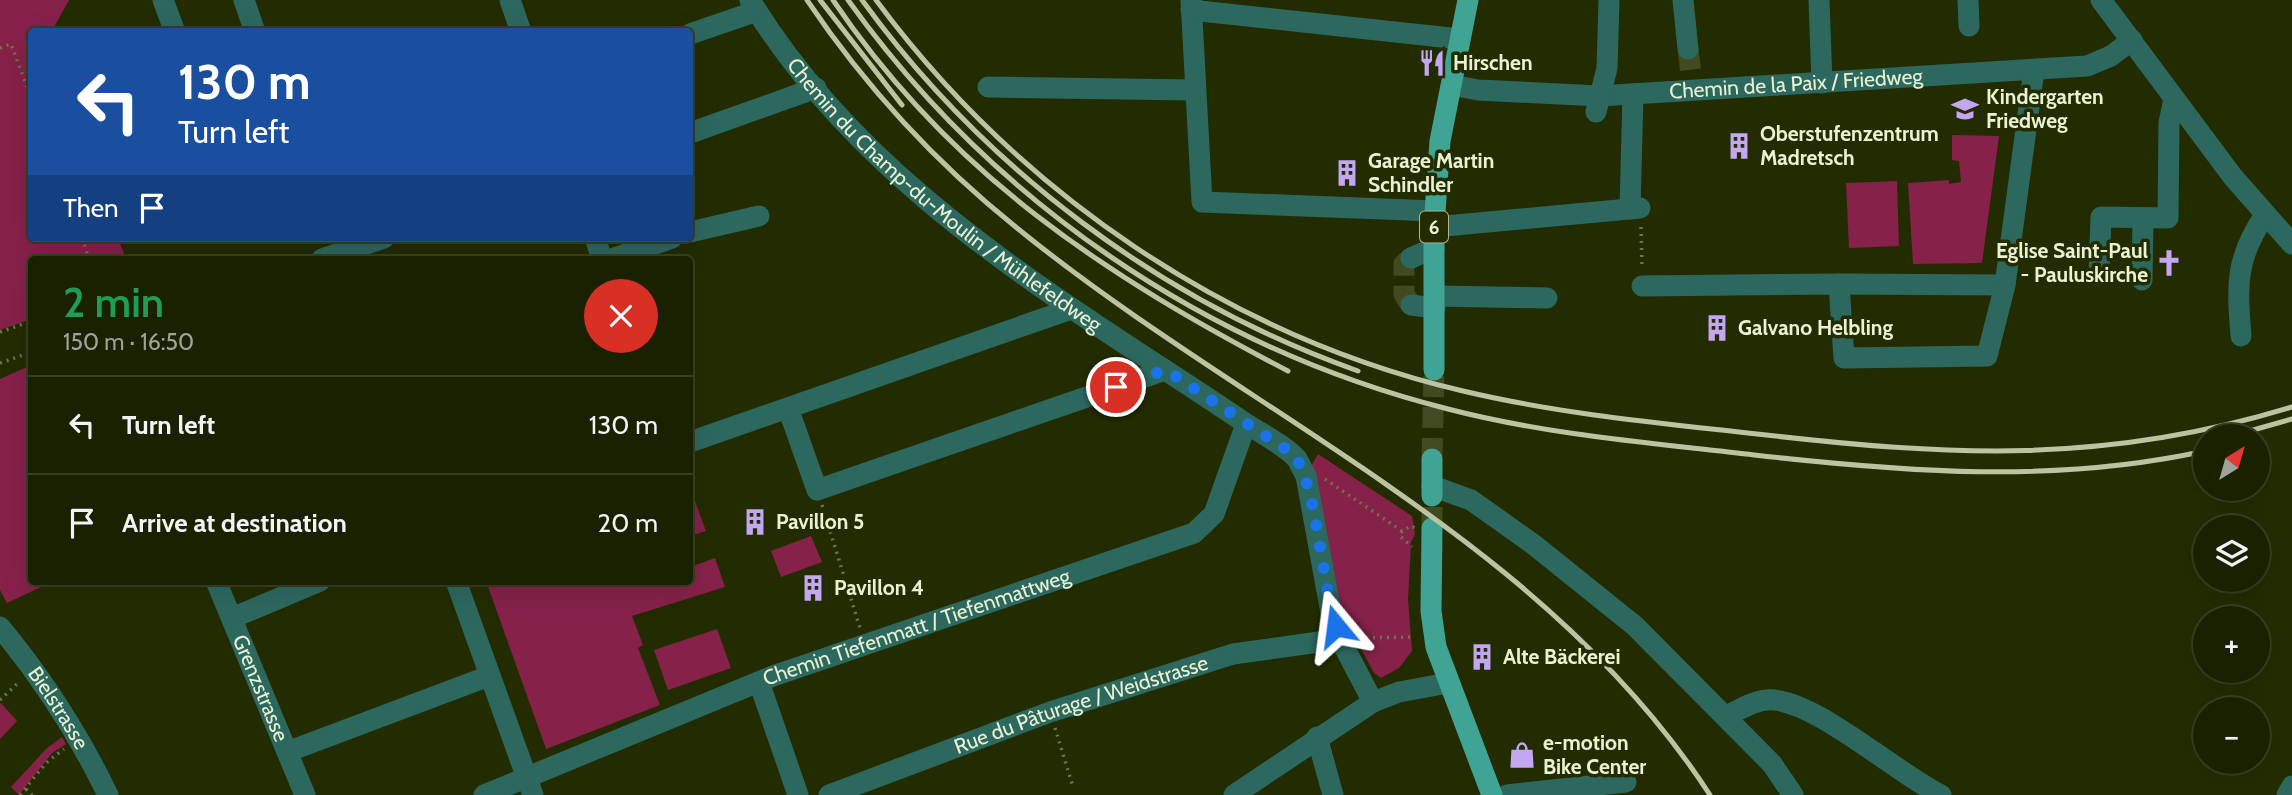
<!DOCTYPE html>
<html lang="en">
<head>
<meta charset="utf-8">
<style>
	:root { --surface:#1a2100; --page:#272e0f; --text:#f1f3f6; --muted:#9fa399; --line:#383e22 }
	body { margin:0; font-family:Cabin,sans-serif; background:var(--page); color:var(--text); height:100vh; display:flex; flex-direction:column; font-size:26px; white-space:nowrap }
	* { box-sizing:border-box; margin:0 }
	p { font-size:23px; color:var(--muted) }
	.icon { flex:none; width:38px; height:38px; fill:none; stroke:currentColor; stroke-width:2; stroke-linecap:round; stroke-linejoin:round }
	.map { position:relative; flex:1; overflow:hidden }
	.sheet { position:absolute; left:28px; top:256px; width:665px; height:329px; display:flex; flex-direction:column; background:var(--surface); border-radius:7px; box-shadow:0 7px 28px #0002,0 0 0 2px var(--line) }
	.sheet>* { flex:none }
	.hud { position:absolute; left:28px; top:28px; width:665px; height:214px; border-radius:7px; box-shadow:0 7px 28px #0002,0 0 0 2px var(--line); background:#1a4fa0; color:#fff; overflow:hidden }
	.needle { width:46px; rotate:37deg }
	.controls { position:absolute; left:2193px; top:424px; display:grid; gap:14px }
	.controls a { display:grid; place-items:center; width:77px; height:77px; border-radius:50%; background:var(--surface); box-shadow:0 7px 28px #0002,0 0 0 2px var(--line); font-size:35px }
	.pin { position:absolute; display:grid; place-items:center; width:60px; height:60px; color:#fff; margin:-30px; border:4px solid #fff; border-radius:50%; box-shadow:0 2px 7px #0007 }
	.me { position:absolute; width:77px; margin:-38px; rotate:344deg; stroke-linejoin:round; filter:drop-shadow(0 0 5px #0008) }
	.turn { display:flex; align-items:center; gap:24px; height:147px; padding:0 35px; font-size:32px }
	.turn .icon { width:91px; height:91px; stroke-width:2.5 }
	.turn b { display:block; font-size:49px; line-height:60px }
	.then { display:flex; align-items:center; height:66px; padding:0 35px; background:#0003; gap:14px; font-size:26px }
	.round { display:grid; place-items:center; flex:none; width:74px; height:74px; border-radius:37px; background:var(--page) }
	.headline { display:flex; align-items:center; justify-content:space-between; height:119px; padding:0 35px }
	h1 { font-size:42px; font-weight:600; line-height:52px; color:#1e9e55 }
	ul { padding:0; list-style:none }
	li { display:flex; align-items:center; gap:21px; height:98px; padding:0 35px; border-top:2px solid var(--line) }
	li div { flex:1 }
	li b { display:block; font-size:26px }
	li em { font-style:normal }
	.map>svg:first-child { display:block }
</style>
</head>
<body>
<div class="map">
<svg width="2292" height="795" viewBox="0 0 2292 795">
	<rect width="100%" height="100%" fill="#232c00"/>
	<!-- green -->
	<g fill="#86214a">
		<path d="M0,0h69l-17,31 -20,1v206h86l8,21h-94l-1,60 -31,11z"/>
		<path d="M1952,135l47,1 -17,127 -69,1 -5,-81 41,-3v4l12,-2 -2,-21 -7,-1z"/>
		<path d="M1897,181l2,65 -50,2 -3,-65z"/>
		<path d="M29,366l3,6v209h22l-47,22 -7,-13v-211z"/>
		<path d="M1318,454l94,62 3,18 -4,8 -3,57 4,52 -13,17 -18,10 -7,-5 -39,-73 -25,-132z"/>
		<path d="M695,501l11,30 -16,5v-33z"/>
		<path d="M811,536l11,26 -41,15 -10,-26z"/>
		<path d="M715,558l10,29 -93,29 11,29 -5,3 22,57 -114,44 -60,-168h134l2,5 10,-4 2,4 14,-5h42v-14z"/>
		<path d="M717,629l14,39 -63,22 -14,-40z"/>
		<path d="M1,703l16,18 -17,18v-35z"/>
		<path d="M62,737l4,7 -14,9 -33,42 -8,-8 36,-39z"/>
	</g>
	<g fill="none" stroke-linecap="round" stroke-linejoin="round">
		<!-- minor-tunnel -->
		<g stroke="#414a20" stroke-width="21" stroke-dasharray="21 10" stroke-linecap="butt">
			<path d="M1688,49l3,25"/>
			<path d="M1411,258l-7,6v30l7,11"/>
		</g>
		<!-- major-tunnel -->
		<g stroke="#414a20" stroke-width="21" stroke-dasharray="21 10" stroke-linecap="butt">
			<path d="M1432,459l2,-89"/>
			<path d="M1432,528v-32"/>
		</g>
		<!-- path -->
		<g stroke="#6c754e" stroke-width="3.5" stroke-dasharray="2 5" stroke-linecap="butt">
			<path d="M0,48l11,-4 21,56"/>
			<path d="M1641,227l1,41"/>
			<path d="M82,238l7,21"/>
			<path d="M0,332l32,-11"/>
			<path d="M0,363l32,-11"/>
			<path d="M1325,479l77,52 9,-5 4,2"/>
			<path d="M822,505l38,123"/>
			<path d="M1402,531l-2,5 12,11"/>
			<path d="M1359,638l54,-1"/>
			<path d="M0,700l20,-19"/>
			<path d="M1055,728l18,59"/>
			<path d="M26,789l6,6"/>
			<path d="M20,795l26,-32 18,-14"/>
		</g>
		<!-- minor -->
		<g stroke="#2d685f" stroke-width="21">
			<path d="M163,0l12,32"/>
			<path d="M244,0l11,32"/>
			<path d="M510,0l11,32"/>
			<path id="s1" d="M750,0c93,153 242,257 389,353 35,23 71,46 106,70 17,11 38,21 52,36l9,17 25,137 9,26 33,63"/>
			<path d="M1191,0l11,202 233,9"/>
			<path d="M1683,0l5,49"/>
			<path d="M1819,0l3,83"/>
			<path d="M1968,0l1,26"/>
			<path d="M2101,0l132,177 59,67"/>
			<path d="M1191,10l269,29"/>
			<path d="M690,34l67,-23"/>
			<path id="s2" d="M1452,85l26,5 121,6 488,-30 24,-10 21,-16"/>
			<path d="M988,87l206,3"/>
			<path d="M1596,112l11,-44 2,-68"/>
			<path d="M690,133l126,-45"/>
			<path d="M1630,209l3,-115"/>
			<path d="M1434,227l206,-19"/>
			<path d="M690,232l69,-16"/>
			<path d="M595,238l7,21"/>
			<path d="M1411,258l23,-10"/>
			<path d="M322,259l62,-21"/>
			<path d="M612,259l60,-21"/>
			<path d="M2099,275l2,-58 67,1 1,-95 5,-24"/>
			<path d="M2142,280l1,-62"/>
			<path d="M1839,284l166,1"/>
			<path d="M1642,286l197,-2 5,74 143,-2 18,-71 29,-215"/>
			<path d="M1435,296l112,2"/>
			<path d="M1411,305l24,3"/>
			<path d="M2241,336c-4,-51 -6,-77 24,-121"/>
			<path d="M788,408l29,82 348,-120"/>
			<path d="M690,442l381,-133"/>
			<path d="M1432,486l39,14 62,44 102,82 137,138 21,31"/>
			<path id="s3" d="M216,581l89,214"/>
			<path d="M456,581l77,214"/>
			<path d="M232,618l88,-37"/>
			<path id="s4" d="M0,627c43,52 79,108 108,168"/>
			<path d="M759,682l39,113"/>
			<path d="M1726,716c13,-6 27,-15 41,-16 44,-4 130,74 174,95"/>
			<path d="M1317,737l16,58"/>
			<path d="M287,752l202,-76"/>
			<path id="s5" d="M484,795l289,-119 421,-143 20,-19 32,-90"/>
			<path id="s6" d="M829,795l221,-83 183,-58 107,-15"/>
			<path d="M1234,795l139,-93 26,-10 49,-9"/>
			<path d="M1507,795l119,-13"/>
			<path d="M2287,795l5,-9"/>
		</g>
		<!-- major -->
		<g stroke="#3fa494" stroke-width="21">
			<path d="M1434,370v-143l6,-86 28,-141"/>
			<path d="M1432,496v-37"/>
			<path d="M1432,528l-1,83 5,36 56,148"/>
		</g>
		<!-- rail -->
		<g stroke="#bbc4a2" stroke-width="5">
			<path d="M807,0c58,86 129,163 210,228 231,188 526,309 693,567"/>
			<path d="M820,0l82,105"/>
			<path d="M833,0c118,175 273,276 455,371"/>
			<path d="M848,0c145,202 358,348 600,409 100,26 204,34 306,46 152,17 300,29 451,-4"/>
			<path d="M862,0c123,169 299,301 496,371"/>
			<path d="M876,0c143,193 353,336 587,391 97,23 196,32 294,43 192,22 347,31 535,-27"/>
			<path d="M2232,436l60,-17"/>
		</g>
	</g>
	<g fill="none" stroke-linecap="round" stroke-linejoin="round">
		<!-- route -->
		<path stroke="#1a73e8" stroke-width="12" stroke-dasharray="0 21.6" d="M1116,387l50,-17 127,84c23,25 29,131 43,172"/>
	</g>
	<!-- icons -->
	<defs>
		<symbol id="restaurant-bare" viewBox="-9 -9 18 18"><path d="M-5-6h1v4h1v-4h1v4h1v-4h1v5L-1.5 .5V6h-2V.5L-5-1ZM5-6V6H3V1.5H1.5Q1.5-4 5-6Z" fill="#c3a7f2" stroke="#232c00" stroke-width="2.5" paint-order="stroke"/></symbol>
		<symbol id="school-bare" viewBox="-9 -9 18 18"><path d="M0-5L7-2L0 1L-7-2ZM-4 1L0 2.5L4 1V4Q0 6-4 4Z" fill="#c3a7f2" stroke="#232c00" stroke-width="2.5" paint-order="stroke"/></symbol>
		<symbol id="building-bare" viewBox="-9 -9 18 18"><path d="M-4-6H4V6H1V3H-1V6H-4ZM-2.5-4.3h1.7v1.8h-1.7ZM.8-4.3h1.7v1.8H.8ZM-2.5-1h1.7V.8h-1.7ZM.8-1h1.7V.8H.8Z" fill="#c3a7f2" stroke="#232c00" stroke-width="2.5" paint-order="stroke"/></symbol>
		<symbol id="church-bare" viewBox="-9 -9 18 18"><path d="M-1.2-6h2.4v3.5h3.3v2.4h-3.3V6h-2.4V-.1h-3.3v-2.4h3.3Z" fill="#c3a7f2" stroke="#232c00" stroke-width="2.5" paint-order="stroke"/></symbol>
		<symbol id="shop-bare" viewBox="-9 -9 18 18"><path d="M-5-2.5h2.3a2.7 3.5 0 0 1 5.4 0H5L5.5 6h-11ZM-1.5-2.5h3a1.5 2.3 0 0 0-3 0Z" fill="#c3a7f2" stroke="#232c00" stroke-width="2.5" paint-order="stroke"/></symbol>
	</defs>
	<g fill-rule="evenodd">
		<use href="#restaurant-bare" x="1413" y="44" width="38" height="38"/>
		<use href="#school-bare" x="1946" y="90" width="38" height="38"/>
		<use href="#building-bare" x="1720" y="127" width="38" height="38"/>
		<use href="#building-bare" x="1328" y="154" width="38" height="38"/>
		<use href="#church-bare" x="2150" y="244" width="38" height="38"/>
		<use href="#building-bare" x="1698" y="309" width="38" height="38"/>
		<use href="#building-bare" x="736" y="503" width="38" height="38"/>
		<use href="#building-bare" x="794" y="569" width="38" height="38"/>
		<use href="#building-bare" x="1463" y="638" width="38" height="38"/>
		<use href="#shop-bare" x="1503" y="736" width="38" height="38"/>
	</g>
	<g text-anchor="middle" stroke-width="7" stroke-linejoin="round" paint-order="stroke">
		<!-- shield labels -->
		<rect fill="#232c00" stroke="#aeb794" stroke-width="2" x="1420" y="211.5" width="28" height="31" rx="5"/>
		<g font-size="19" font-weight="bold" fill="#e9f2d3">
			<text x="1434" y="234">6</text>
		</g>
		<!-- poi labels -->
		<g font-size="21" font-weight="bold" fill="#e9f2d3" stroke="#232c00" text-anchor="start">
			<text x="1453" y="70">Hirschen</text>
			<text x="1986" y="104">Kindergarten<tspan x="1986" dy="24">Friedweg</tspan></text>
			<text x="1760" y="141">Oberstufenzentrum<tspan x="1760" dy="24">Madretsch</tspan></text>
			<text x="1368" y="168">Garage Martin<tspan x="1368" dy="24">Schindler</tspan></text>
			<text x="2148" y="258" text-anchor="end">Eglise Saint-Paul<tspan x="2148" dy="24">- Pauluskirche</tspan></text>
			<text x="1738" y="335">Galvano Helbling</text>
			<text x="776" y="529">Pavillon 5</text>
			<text x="834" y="595">Pavillon 4</text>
			<text x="1503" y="664">Alte Bäckerei</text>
			<text x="1543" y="750">e-motion<tspan x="1543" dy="24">Bike Center</tspan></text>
		</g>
		<!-- street labels -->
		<g font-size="21" fill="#e9f2d3" stroke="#232c00">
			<text dy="7" stroke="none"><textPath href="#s2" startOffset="345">Chemin de la Paix / Friedweg</textPath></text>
			<text dy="7" stroke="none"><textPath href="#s1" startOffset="278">Chemin du Champ-du-Moulin / Mühlefeldweg</textPath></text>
			<text dy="7" stroke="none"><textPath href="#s5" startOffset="464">Chemin Tiefenmatt / Tiefenmattweg</textPath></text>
			<text dy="7" stroke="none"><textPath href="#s3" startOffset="116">Grenzstrasse</textPath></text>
			<text dy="7" stroke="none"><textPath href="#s6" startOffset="268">Rue du Pâturage / Weidstrasse</textPath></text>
			<text dy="7" stroke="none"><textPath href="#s4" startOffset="100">Bielstrasse</textPath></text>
		</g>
	</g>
</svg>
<div class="controls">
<a><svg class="needle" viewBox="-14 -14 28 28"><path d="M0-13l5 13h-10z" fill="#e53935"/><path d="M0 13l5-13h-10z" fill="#9fa399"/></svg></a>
<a><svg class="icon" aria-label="layers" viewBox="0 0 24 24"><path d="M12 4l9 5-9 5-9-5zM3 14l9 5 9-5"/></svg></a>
<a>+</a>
<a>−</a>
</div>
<div class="pin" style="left:1116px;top:387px;background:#d93025"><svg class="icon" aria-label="arrive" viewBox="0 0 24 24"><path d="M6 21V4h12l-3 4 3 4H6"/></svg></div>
<svg class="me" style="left:1336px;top:626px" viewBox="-20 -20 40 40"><path d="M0-17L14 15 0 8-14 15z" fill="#1a73e8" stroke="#fff" stroke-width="4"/></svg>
<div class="hud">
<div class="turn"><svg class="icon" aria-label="left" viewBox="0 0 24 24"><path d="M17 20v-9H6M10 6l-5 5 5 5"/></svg><div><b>130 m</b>Turn left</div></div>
<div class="then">Then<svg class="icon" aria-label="arrive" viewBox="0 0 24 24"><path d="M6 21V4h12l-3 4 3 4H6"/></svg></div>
</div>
<section class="sheet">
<div class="headline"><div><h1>2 min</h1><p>150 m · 16:50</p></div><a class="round" style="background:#d93025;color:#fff"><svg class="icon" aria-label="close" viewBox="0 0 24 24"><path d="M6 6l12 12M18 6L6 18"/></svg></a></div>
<ul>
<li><svg class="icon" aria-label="left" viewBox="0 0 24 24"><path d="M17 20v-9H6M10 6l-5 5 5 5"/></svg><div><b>Turn left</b></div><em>130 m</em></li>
<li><svg class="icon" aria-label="arrive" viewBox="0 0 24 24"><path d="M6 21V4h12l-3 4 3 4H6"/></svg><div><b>Arrive at destination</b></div><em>20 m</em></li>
</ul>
</section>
</div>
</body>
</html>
